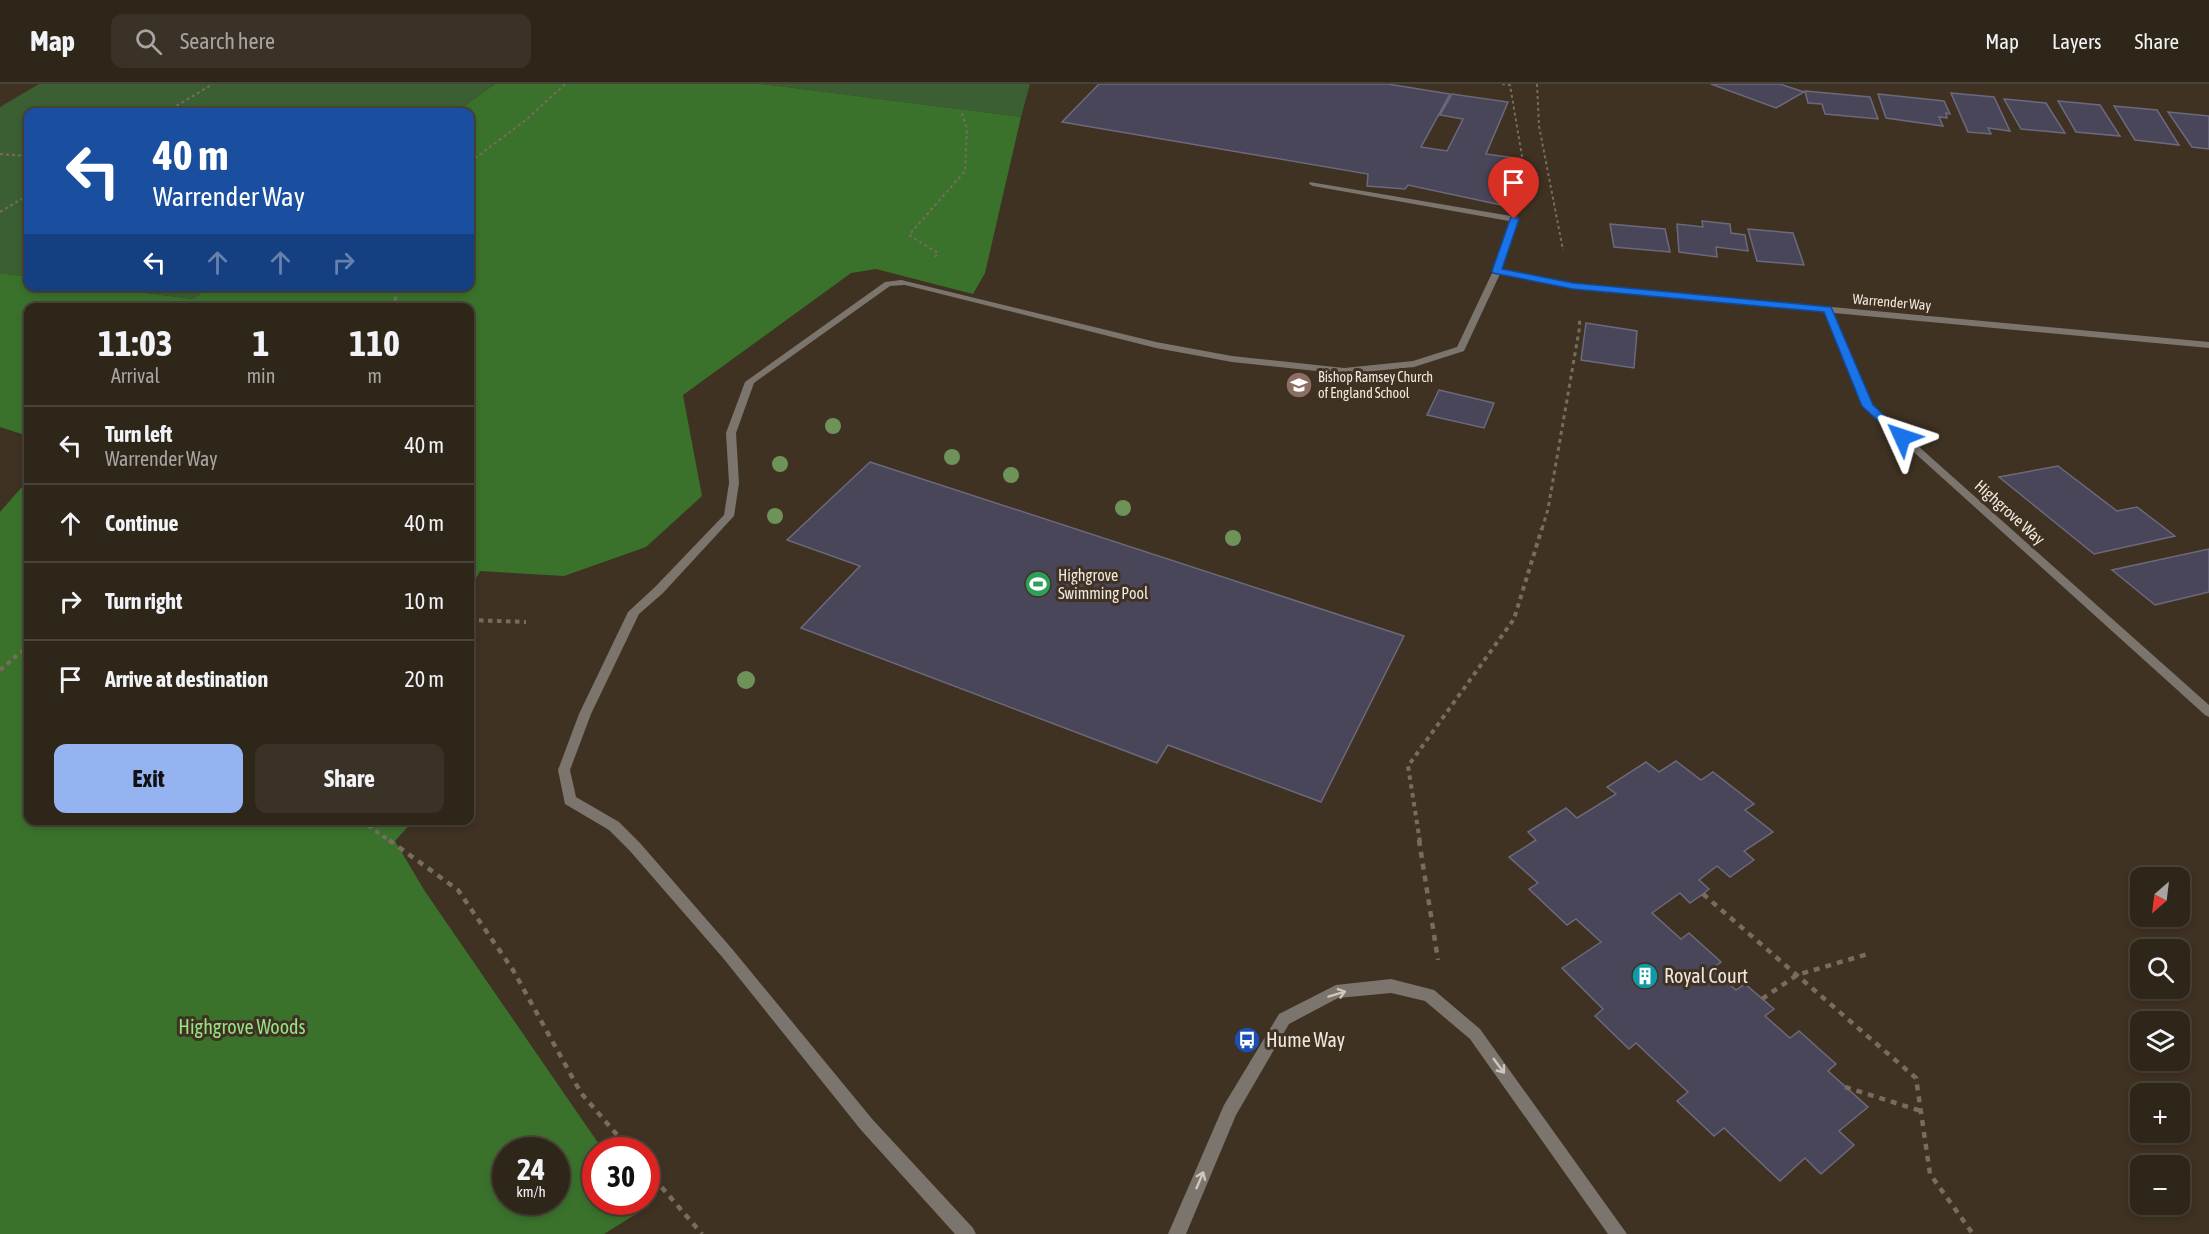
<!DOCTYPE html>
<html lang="en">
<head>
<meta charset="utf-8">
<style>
	:root { --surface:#2f261a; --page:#3b3227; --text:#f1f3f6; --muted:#a7a5a2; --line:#4a4339; --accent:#95b2f1 }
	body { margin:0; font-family:"Asap Condensed",sans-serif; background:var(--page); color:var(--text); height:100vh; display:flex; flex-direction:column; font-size:22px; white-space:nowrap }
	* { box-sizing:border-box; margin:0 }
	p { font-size:20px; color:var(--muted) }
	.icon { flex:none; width:33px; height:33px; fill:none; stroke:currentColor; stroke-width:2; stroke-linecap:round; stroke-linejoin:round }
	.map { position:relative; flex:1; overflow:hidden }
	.side { position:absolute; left:24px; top:219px; width:450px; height:522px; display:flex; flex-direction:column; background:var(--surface); border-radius:12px; box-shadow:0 3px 9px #0003,0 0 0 2px var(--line) }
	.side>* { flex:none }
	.top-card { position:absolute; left:24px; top:24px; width:450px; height:183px; border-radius:12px; box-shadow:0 3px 9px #0003,0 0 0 2px var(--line); background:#1a4fa0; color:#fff; overflow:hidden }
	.needle { width:39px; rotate:208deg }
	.buttons { position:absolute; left:2130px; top:783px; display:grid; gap:12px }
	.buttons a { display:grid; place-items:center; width:60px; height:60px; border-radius:12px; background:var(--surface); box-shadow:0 3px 9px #0003,0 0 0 2px var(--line); font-size:30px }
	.speed { position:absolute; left:492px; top:1053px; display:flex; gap:12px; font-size:30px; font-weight:700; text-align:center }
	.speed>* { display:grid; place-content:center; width:78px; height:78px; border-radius:50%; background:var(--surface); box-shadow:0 3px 9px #0003,0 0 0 2px var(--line); line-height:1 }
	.speed small { font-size:15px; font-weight:400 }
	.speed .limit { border:9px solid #d22; background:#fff; color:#111 }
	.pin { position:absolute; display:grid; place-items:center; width:51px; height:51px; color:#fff; margin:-62px -26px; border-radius:50% 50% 50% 0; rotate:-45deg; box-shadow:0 0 6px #0007 }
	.pin .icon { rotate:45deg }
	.me { position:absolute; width:66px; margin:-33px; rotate:312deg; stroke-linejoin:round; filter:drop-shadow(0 0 4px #0008) }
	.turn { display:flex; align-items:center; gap:21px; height:126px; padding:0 30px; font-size:27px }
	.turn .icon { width:78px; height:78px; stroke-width:2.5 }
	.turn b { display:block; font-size:42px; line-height:51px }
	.lanes { display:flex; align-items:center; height:57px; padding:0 30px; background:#0003; justify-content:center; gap:30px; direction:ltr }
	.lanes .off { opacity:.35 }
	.eta { display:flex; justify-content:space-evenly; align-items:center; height:102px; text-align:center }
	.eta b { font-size:36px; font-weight:700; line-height:42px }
	.button { display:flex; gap:12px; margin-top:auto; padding:12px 30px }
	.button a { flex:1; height:69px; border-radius:12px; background:var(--accent); color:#111; font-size:24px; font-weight:700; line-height:69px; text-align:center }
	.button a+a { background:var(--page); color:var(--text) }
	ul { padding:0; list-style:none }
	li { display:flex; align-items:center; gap:18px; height:78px; padding:0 30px; border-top:2px solid var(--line) }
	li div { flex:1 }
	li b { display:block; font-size:22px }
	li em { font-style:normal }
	header { display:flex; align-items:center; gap:36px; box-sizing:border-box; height:84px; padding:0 30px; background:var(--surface); border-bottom:2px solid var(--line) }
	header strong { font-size:28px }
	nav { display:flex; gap:33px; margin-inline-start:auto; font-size:21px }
	.search { width:420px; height:54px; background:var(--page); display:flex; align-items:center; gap:15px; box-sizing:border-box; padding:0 21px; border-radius:12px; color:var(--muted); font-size:22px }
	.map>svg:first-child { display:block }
</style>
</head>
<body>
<header>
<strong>Map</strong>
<div class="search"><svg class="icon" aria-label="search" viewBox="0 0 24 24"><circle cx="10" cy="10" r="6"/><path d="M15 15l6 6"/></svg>Search here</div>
<nav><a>Map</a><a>Layers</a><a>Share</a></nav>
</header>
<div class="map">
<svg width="2209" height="1150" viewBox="0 0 2209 1150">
	<rect width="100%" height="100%" fill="#3f3223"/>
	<!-- green -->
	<g fill="#3b5e33">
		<path d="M39,0h456l-39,28h-428v165l-28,-4v-166z"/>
		<path d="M762,0h268l-9,33z"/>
		<path d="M99,203h113l-19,12z"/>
	</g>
	<!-- forest -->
	<g fill="#3a722c" fill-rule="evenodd">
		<path d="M495,0h267l259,33 -36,156 -12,21 -97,-25 -25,4 -168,122 19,101 -56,51 -82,29 -84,-5 -10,19v-282h-442v128l-28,-9v-154l28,4v9l71,1 94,12 19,-13h258v-174h-14z"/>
		<path d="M28,396v340l385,1 -18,20 29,49 179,260h-7v52h42l6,7 -40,25h-604v-722zM506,1066h50v52h-50z"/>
	</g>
	<!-- building -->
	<g fill="#494659" stroke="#6c697d" stroke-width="1.5">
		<path d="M1099,0h289l62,10 -29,53 26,4 16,-32 -23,-4 12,-21 56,8 -22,52 29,4 5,51 -112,-24 -3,4 -38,-3 1,-12 -306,-52z"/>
		<path d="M1711,0h69l24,8 -28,16z"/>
		<path d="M1805,7l65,6 8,22 -53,-5 -3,-10 -14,-1z"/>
		<path d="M1951,9l43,4 16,34 -22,-3 3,6 -23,-2z"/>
		<path d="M1878,10l66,7 6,13 -4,-1 1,5 -8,-1 4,9 -57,-8z"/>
		<path d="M2004,15l42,4 19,30 -44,-4z"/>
		<path d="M2058,17l42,4 20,31 -44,-4z"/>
		<path d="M2114,22l43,4 22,35 -44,-5z"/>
		<path d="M2168,28l41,4v33l-17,-2z"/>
		<path d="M1702,137l28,3 1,9 14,2 3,16 -32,-4 1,10 -38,-5 -2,-28 26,3z"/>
		<path d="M1610,140l55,5 5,23 -56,-5z"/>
		<path d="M1748,145l45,4 11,32 -47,-4z"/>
		<path d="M1586,239l51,8 -3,37 -53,-8z"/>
		<path d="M1439,306l55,13 -10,25 -57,-13z"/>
		<path d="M870,378l534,174 -83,166 -153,-57 -11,18 -356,-135 59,-62 -73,-26z"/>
		<path d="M2058,382l59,45 20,-4 38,29 -81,18 -95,-77z"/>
		<path d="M2209,465v43l-54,13 -43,-35z"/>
		<path d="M1676,677l25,19 12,-8 41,32 -9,6 28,22 -29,19 10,9 -24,17 -13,-11 -18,14 10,9 -6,5 -13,9 -10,-10 -28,20 29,26 8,-6 32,29 -9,7 24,21 9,-6 29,25 -9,7 25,22 9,-7 37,33 -8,7 40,36 -29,24 15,14 -33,29 -16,-16 -25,23 -56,-53 -10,8 -37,-35 11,-9 -52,-49 -7,6 -34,-33 8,-7 -41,-41 39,-26 -25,-23 -9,6 -38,-36 9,-6 -29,-26 27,-17 -8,-8 38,-24 11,10 39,-24 -9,-7 39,-25 13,10z"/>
	</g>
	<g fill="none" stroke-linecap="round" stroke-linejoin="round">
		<!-- path-far3 -->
		<g stroke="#786c5f" stroke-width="2" stroke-dasharray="3 3" stroke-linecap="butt">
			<path d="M1502,0l8,1 18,107"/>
			<path d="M1537,0l2,42 24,124"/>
			<path d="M166,28l47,-28"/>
			<path d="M0,70l28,2"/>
			<path d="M470,78l56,-42 39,-36"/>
			<path d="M0,128l28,-17"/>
			<path d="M935,173l3,-4 -29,-18 56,-64 2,-42 -6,-19"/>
		</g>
		<!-- path-far2 -->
		<g stroke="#786c5f" stroke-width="3" stroke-dasharray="4 4" stroke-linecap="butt">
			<path d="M392,224l8,-22"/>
			<path d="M1542,445l6,-20 32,-184 -1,-6"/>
		</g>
		<!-- path-far1 -->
		<g stroke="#786c5f" stroke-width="4" stroke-dasharray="4.5 4.5" stroke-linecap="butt">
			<path d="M470,536l56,2"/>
			<path d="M0,586l28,-24"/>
			<path d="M361,736l30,22"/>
			<path d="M1420,758l-12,-76 106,-147 28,-91"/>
		</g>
		<!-- path -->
		<g stroke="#786c5f" stroke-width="4.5" stroke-dasharray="6 6" stroke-linecap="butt">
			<path d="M389,756l69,50 55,80 68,123 49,57"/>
			<path d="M1419,756l19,120"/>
			<path d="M1703,810l213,184 14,96 43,60"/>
			<path d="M1762,915l35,-24 74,-22"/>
			<path d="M1845,1003l76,24"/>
			<path d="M646,1085l56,65"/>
		</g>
		<!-- lane -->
		<path fill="#7b756d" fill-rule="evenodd" d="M1310,98l207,35 1,2 -16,50 71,14 4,3 -4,3 -73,-15 -36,77 -50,16 -70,7 -112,-12 -76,-14 -259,-65 4,-3 255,62 76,14 112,12 69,-7 44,-14 36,-76 16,-50 -196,-35 -4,-2z"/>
		<!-- street -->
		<g fill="#7b756d" fill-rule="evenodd">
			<path d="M901,196l3,1v4l-14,1 -136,97 -18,50 3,50 -5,33 -71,77 -24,21 -48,100 -21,56 6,27 43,25 21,21 93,107 140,170 100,108 3,6h-21l-94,-104 -138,-172 -93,-107 -21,-21 -44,-26 -7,-34 21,-56 49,-102 27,-25 69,-72 5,-32 -3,-50 19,-51 140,-100z"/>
			<path d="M1573,199l636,59v6l-375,-35 38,92 337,300v12l-4,-2 -340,-307 -41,-96 -254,-24 -1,-2z"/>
			<path d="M1391,895l43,11 46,39 147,205h-19l-138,-195 -45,-38 -34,-8 -53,5 -49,26 -53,91 -50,119h-18l56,-129 55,-91 57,-29z"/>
		</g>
	</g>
	<!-- trees -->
	<g fill="#6e9358">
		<circle cx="833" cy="342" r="8"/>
		<circle cx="952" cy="373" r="8"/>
		<circle cx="780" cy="380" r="8"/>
		<circle cx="1011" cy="391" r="8"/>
		<circle cx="1123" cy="424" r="8"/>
		<circle cx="775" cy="432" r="8"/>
		<circle cx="1233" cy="454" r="8"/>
		<circle cx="746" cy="596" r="9"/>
	</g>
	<!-- one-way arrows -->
	<defs><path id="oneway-shaft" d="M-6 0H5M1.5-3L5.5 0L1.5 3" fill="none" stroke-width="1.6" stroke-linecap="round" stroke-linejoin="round" transform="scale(1.5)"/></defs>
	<g stroke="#cec6bd">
		<use href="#oneway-shaft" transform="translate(1337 910) rotate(-17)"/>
		<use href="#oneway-shaft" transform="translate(1499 982) rotate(53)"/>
		<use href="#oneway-shaft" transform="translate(1200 1096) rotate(-67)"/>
	</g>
	<!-- route -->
	<path fill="#1a73e8" stroke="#114b97" stroke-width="1.5" d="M1511,133l8,2 -17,50 71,14 258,24 42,98 35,32 -2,2h-8l-36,-33 -38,-94 -251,-23 -80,-16 -1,-2z"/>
	<!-- icons -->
	<defs>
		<symbol id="school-disc" viewBox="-11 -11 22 22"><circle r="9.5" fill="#8d6e63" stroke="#3f3223"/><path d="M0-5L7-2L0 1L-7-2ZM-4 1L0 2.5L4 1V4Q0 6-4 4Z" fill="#fff"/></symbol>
		<symbol id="stadium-disc" viewBox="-11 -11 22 22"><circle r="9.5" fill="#2e9e5b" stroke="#3f3223"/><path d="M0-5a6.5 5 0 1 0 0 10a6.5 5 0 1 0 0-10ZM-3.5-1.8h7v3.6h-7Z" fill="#fff"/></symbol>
		<symbol id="building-disc" viewBox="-11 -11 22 22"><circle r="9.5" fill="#0f9aa8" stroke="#3f3223"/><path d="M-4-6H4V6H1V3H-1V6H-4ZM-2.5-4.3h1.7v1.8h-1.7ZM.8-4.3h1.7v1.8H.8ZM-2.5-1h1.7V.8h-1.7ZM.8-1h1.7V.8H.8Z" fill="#fff"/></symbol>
		<symbol id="bus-disc" viewBox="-11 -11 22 22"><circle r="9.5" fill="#1a4fb4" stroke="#3f3223"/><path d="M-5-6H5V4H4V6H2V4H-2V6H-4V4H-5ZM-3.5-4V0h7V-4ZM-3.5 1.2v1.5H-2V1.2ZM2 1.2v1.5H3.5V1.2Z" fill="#fff"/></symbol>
	</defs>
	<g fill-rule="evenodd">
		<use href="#school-disc" x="1284" y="286" width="30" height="30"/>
		<use href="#stadium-disc" x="1023" y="485" width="30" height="30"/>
		<use href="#building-disc" x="1630" y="877" width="30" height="30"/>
		<use href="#bus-disc" x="1232" y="941" width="30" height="30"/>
	</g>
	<g text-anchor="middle" stroke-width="6" stroke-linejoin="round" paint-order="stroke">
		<!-- far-street labels -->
		<g font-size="14" fill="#f1e8df" stroke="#3f3223">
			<text transform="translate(1892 218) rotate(5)" y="5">Warrender Way</text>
		</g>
		<!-- far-poi labels -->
		<g font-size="14" fill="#f1e8df" stroke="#3f3223" text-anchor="start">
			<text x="1318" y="298">Bishop Ramsey Church<tspan x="1318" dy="16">of England School</tspan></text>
		</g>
		<!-- street labels -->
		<g font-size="16" fill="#f1e8df" stroke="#3f3223">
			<text transform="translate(2010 428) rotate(42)" y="6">Highgrove Way</text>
		</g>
		<!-- poi labels -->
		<g font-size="16" fill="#f1e8df" stroke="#3f3223" text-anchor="start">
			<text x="1058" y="497">Highgrove<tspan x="1058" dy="18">Swimming Pool</tspan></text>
		</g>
		<!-- near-poi labels -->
		<g font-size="20" fill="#f1e8df" stroke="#3f3223" text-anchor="start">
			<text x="1664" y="899">Royal Court</text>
			<text x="1266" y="963">Hume Way</text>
		</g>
		<!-- near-park labels -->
		<g font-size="20" fill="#95e283" stroke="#3f3223">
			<text x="242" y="950">Highgrove Woods</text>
		</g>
	</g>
</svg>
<div class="buttons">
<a><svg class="needle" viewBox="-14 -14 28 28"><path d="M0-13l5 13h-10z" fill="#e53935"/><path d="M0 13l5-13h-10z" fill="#a7a5a2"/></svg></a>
<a><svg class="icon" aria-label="search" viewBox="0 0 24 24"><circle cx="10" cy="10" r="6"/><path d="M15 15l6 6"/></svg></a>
<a><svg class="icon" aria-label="layers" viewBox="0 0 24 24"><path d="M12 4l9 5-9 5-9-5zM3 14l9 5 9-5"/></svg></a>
<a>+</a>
<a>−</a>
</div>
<div class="speed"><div>24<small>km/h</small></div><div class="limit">30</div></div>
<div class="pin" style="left:1514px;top:135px;background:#d93025"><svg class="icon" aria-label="arrive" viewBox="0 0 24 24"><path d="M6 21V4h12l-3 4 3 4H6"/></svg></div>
<svg class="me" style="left:1902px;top:353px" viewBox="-20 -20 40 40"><path d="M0-17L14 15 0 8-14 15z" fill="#1a73e8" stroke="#fff" stroke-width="4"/></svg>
<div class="top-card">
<div class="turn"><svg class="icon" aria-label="left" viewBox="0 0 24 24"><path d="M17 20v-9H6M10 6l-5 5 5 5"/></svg><div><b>40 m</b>Warrender Way</div></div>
<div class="lanes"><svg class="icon" aria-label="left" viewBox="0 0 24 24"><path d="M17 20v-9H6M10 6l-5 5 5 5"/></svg><svg class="icon off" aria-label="ahead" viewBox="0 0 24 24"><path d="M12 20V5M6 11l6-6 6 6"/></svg><svg class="icon off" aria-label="ahead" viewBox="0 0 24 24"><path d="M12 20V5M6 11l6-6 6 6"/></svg><svg class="icon off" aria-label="right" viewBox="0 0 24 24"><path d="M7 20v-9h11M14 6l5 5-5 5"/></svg></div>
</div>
<section class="side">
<div class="eta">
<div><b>11:03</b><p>Arrival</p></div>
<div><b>1</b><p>min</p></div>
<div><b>110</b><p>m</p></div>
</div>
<ul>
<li><svg class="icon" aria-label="left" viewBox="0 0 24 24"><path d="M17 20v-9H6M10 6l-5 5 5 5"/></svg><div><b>Turn left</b><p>Warrender Way</p></div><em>40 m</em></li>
<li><svg class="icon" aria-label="ahead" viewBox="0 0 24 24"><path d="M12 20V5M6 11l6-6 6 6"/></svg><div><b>Continue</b></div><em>40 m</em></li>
<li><svg class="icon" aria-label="right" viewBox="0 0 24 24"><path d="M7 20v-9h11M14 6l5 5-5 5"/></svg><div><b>Turn right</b></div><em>10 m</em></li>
<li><svg class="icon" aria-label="arrive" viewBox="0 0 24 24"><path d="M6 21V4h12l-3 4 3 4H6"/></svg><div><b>Arrive at destination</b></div><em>20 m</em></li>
</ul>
<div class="button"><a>Exit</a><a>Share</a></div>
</section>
</div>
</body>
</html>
